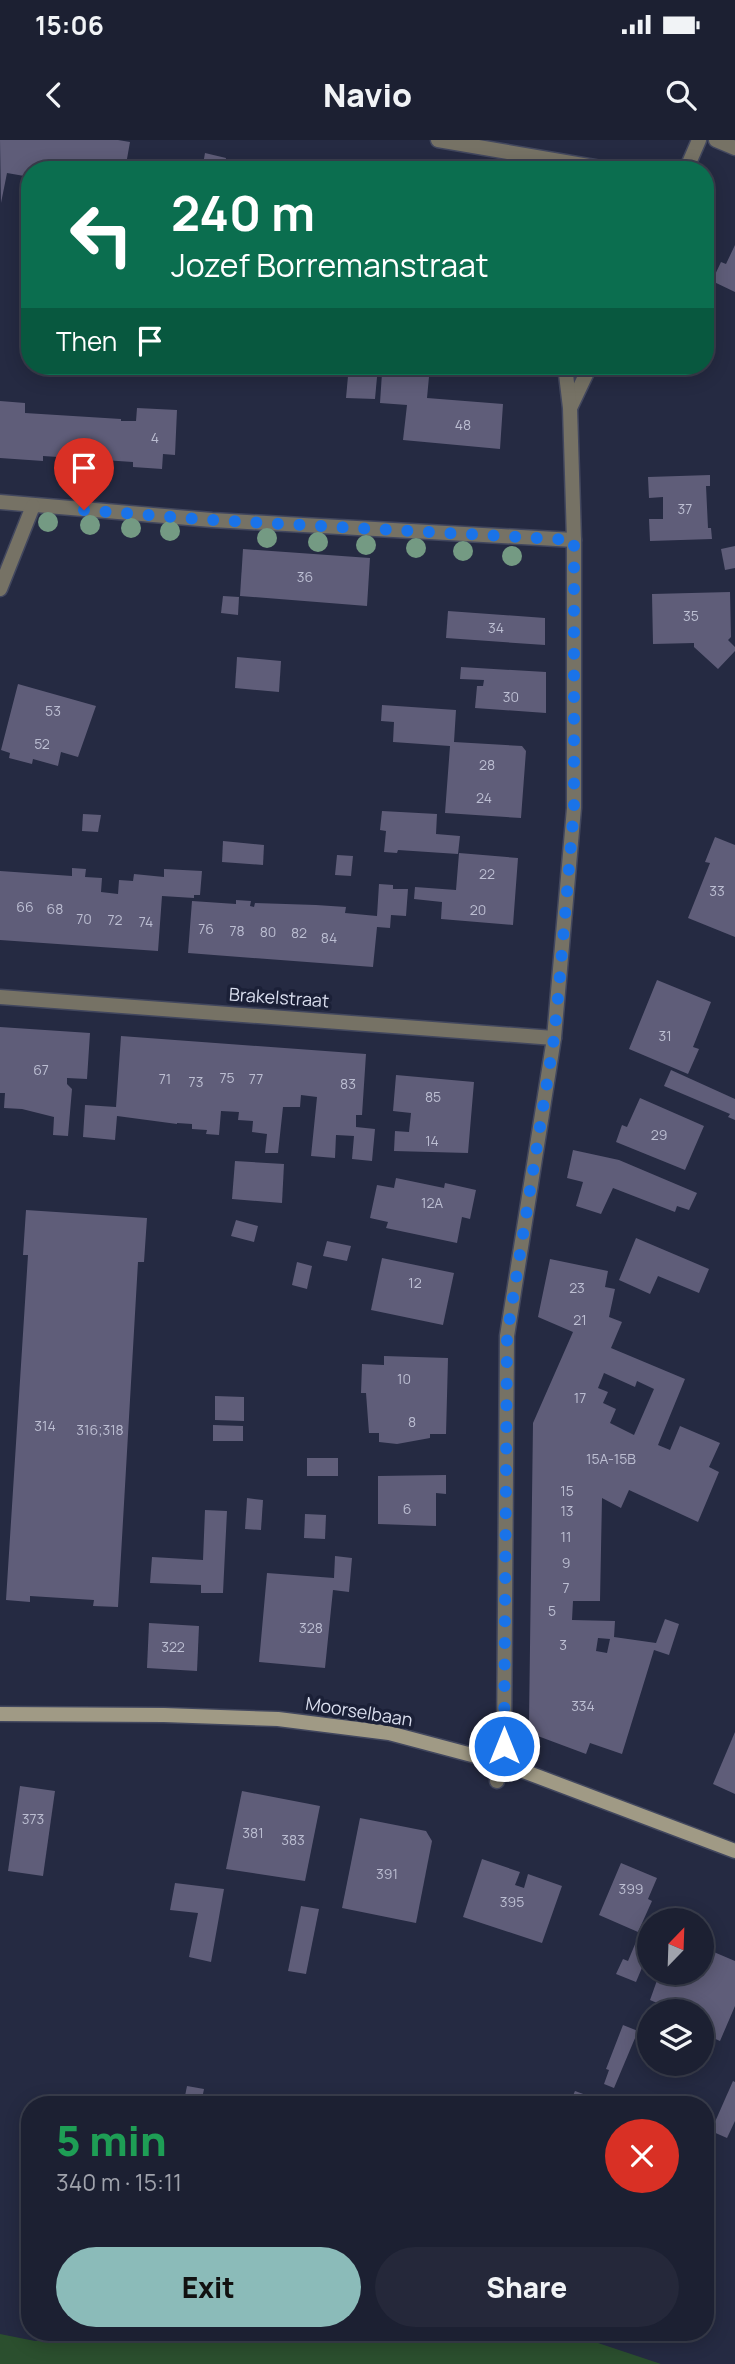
<!DOCTYPE html>
<html lang="en">
<head>
<meta charset="utf-8">
<style>
	:root { --surface:#1c2032; --page:#25283a; --text:#f1f3f6; --muted:#a0a3ac; --line:#3a3e4d; --accent:#8bbbb9 }
	body { margin:0; font-family:Manrope,sans-serif; background:var(--page); color:var(--text); height:100vh; display:flex; flex-direction:column; font-size:26px; white-space:nowrap }
	* { box-sizing:border-box; margin:0 }
	p { font-size:23px; color:var(--muted) }
	.icon { flex:none; width:38px; height:38px; fill:none; stroke:currentColor; stroke-width:2; stroke-linecap:round; stroke-linejoin:round }
	.map { position:relative; flex:1; overflow:hidden }
	.sheet { position:absolute; left:21px; top:1956px; width:693px; height:245px; display:flex; flex-direction:column; background:var(--surface); border-radius:28px; box-shadow:0 4px 18px #0003,0 0 0 2px var(--line) }
	.sheet>* { flex:none }
	.guide { position:absolute; left:21px; top:21px; width:693px; height:214px; border-radius:28px; box-shadow:0 4px 18px #0003,0 0 0 2px var(--line); background:#0b6e4f; color:#fff; overflow:hidden }
	.needle { width:46px; rotate:23deg }
	.buttons { position:absolute; left:637px; top:1768px; display:grid; gap:14px }
	.buttons a { display:grid; place-items:center; width:77px; height:77px; border-radius:50%; background:var(--surface); box-shadow:0 4px 18px #0003,0 0 0 2px var(--line); font-size:35px }
	.pin { position:absolute; display:grid; place-items:center; width:60px; height:60px; color:#fff; margin:-72px -30px; border-radius:50% 50% 50% 0; rotate:-45deg; box-shadow:0 0 7px #0007 }
	.pin .icon { rotate:45deg }
	.me { position:absolute; width:77px; margin:-38px; rotate:0deg; stroke-linejoin:round; filter:drop-shadow(0 0 5px #0008) }
	.turn { display:flex; align-items:center; gap:24px; height:147px; padding:0 35px; font-size:32px }
	.turn .icon { width:91px; height:91px; stroke-width:2.5 }
	.turn b { display:block; font-size:49px; line-height:60px }
	.then { display:flex; align-items:center; height:66px; padding:0 35px; background:#0003; gap:14px; font-size:26px }
	.round { display:grid; place-items:center; flex:none; width:74px; height:74px; border-radius:37px; background:var(--page) }
	.overview { display:flex; align-items:center; justify-content:space-between; height:119px; padding:0 35px }
	h1 { font-size:42px; font-weight:800; line-height:52px; color:#1e9e55 }
	.action { display:flex; gap:14px; margin-top:auto; padding:14px 35px }
	.action a { flex:1; height:80px; border-radius:42px; background:var(--accent); color:#111; font-size:28px; font-weight:800; line-height:80px; text-align:center }
	.action a+a { background:var(--page); color:var(--text) }
	.status { display:flex; justify-content:space-between; align-items:center; height:49px; padding:0 35px; background:var(--surface); direction:ltr }
	.status svg { height:19px; fill:currentColor }
	header { display:flex; justify-content:space-between; align-items:center; height:91px; padding:0 35px; background:var(--surface); font-size:32px; font-weight:800 }
	.map>svg:first-child { display:block }
</style>
</head>
<body>
<div class="status"><b>15:06</b><svg viewBox="0 0 49 12"><path d="M0 12V9h3v3zM5 12V6h3v6zM10 12V3h3v9zM15 12V0h3v12zM26 1h20v11H26zM47 4h2v5h-2z"/></svg></div>
<header><svg class="icon" aria-label="back" viewBox="0 0 24 24"><path d="M15 5l-7 7 7 7"/></svg>Navio<svg class="icon" aria-label="search" viewBox="0 0 24 24"><circle cx="10" cy="10" r="6"/><path d="M15 15l6 6"/></svg></header>
<div class="map">
<svg width="735" height="2224" viewBox="0 0 735 2224">
	<rect width="100%" height="100%" fill="#252a42"/>
	<!-- green -->
	<path fill="#2b4f2e" d="M101,2193h467l93,31h-661v-30l35,7z"/>
	<!-- building -->
	<g fill="#5f5d79" fill-rule="evenodd">
		<path d="M0,0h118l12,2 -5,28h-95v7l-23,-4 -6,30z"/>
		<path d="M205,13l21,5 -1,6 23,3 -1,3h-45z"/>
		<path d="M735,105v47l-23,-11 9,-19 5,2z"/>
		<path d="M394,226h36l-3,32 76,6 -3,45 -97,-9 4,-35 -27,-2 2,-30 11,1z"/>
		<path d="M348,236l29,1 -2,22 -29,-1z"/>
		<path d="M0,261l25,2v10l96,6v2h15l1,-13 40,2 -2,45 -12,-1 -1,15 -29,-2v-5l-90,-6v5l-43,-3z"/>
		<path d="M710,335v11h-4l2,42h3l1,11 -62,2 -1,-22h14v-22l-14,1 -1,-21z"/>
		<path d="M735,406v22l-10,2 -4,-21z"/>
		<path d="M243,409l127,9 -3,48 -127,-10z"/>
		<path d="M730,452l1,45 -3,3 7,7v4l-17,18 -24,-22v-4l-41,1 -1,-50z"/>
		<path d="M223,456l16,1 -1,18 -17,-2z"/>
		<path d="M448,471l97,7v27l-99,-7z"/>
		<path d="M237,517l44,4 -2,31 -44,-4z"/>
		<path d="M461,527l85,5v41l-71,-5 2,-22h6l1,-6 -24,-1z"/>
		<path d="M18,544l78,22 -18,51 -17,-5 -3,14 -25,-7 -1,5 -23,-6 1,-5 -9,-3z"/>
		<path d="M382,565l74,5 -2,32 68,4 4,5 -5,67 -76,-5 5,-67 -57,-4 1,-20 -13,-1z"/>
		<path d="M382,671l55,3 -1,20 24,2 -2,18 -60,-4 -1,3 -13,-1 2,-21 -6,-1z"/>
		<path d="M83,674l18,1 -3,17 -16,-1z"/>
		<path d="M715,697l20,8v92l-47,-19 22,-55 -5,-1z"/>
		<path d="M223,701l41,4 -1,20 -41,-3z"/>
		<path d="M459,713l59,5 -5,67 -72,-6 1,-17 -28,-3 1,-12 41,3z"/>
		<path d="M337,715l16,1 -2,20 -16,-1z"/>
		<path d="M72,728l14,1 -1,8 17,1 -1,14 17,2 1,-14 14,1 1,-7 30,3v-8l38,2 -2,24h-6v3l-32,-2 -4,55 -158,-11v-69l72,5z"/>
		<path d="M379,744l14,1v4h15l-2,27 -15,-1 -1,13 -13,-1 -4,40 -185,-14 4,-52 44,3v-4l15,1 -1,5 4,1 1,-4 61,2 30,2 -1,6 32,3z"/>
		<path d="M657,840l54,22 -18,45 6,2 -11,25 -59,-25z"/>
		<path d="M0,887l90,6 -3,46 -20,-1v6l5,5 -4,47 -15,-1 1,-18 -32,-8 -18,-1 1,-15h-5z"/>
		<path d="M121,896l245,18 -4,61h-6v12l19,2 -3,32 -20,-2 2,-23 -18,-1 -1,23 -24,-2 6,-59 -16,-2 -1,12h-17l-5,46h-13l2,-19 -15,-2 1,-11 -15,-1 1,-8 -18,-1 -2,24 -13,-1 1,-4 -15,-1v-5l-15,-1v1l-60,-8 -2,24 -32,-3 2,-32 31,2z"/>
		<path d="M671,930l64,29v21l-7,-3 2,-3 -66,-28z"/>
		<path d="M396,935l78,7 -6,71 -74,-2 1,-20 14,1 2,-19 -18,-2z"/>
		<path d="M640,958l64,28 -19,44 -69,-28 6,-17 5,2z"/>
		<path d="M573,1010l46,10 78,33 -8,17 -12,-4 -2,6 -62,-24 -12,26 -25,-8 7,-24 -16,-4z"/>
		<path d="M235,1021l49,3 -2,39 -50,-4z"/>
		<path d="M396,1038l48,10 1,-5 31,7 -6,29 -8,-2 -5,26 -71,-15 2,-6 -18,-4 7,-33 17,3z"/>
		<path d="M26,1070l121,8 -3,44h-6l-20,345 -25,-1 1,-6 -64,-4v6l-24,-2 22,-345h-5z"/>
		<path d="M236,1080l22,6 -4,16 -23,-6z"/>
		<path d="M636,1098l73,31 -10,24 -41,-17 -8,18 -31,-14z"/>
		<path d="M327,1101l24,5 -4,15 -24,-5z"/>
		<path d="M382,1118l72,15 -11,52 -72,-15z"/>
		<path d="M550,1119l58,12 -3,16 10,2 -6,28 13,5 -11,26 74,31 -27,66 12,5 10,-24 40,17 -11,24 10,5 -21,50 -69,-32 -8,18 -19,-10 -2,103h-27l-1,19 43,1 -1,16 42,6 9,-24 14,5 -10,31 -15,-5 -32,104 -32,-11 -4,11 -59,-22v-11l2,1 4,-299 40,-91 -35,-15zM604,1233l31,14 2,-6 17,8 -20,46 -24,-12 6,-14 -13,-6 5,-11 -10,-4zM598,1498l12,1 -3,14 -11,-2z"/>
		<path d="M297,1122l15,4 -5,23 -15,-4z"/>
		<path d="M384,1216l64,2 -2,76h-16v4l-33,6 -18,-2v-9h-10l-3,-40h-5l1,-29 22,1z"/>
		<path d="M215,1256l29,1v24l-29,-1z"/>
		<path d="M213,1285l30,1v15h-30z"/>
		<rect x="307" y="1318" width="31" height="18"/>
		<path d="M446,1335v19l-10,-1v33l-58,-2v-48z"/>
		<path d="M247,1358l16,2 -2,30 -16,-1z"/>
		<path d="M205,1370l22,1 -4,82h-22v-8l-51,-2 2,-26 51,3z"/>
		<path d="M305,1374l21,1 -1,24 -21,-1z"/>
		<path d="M335,1416l17,2 -3,34 -16,-2 -8,78 -66,-6 8,-89 67,5z"/>
		<path d="M149,1483l50,3 -2,45 -50,-3z"/>
		<path d="M735,1592v62l-22,-10z"/>
		<path d="M20,1646l35,5 -12,85 -35,-5z"/>
		<path d="M242,1651l78,15 -15,75 -79,-12z"/>
		<path d="M360,1678l66,13 6,10 -16,82 -74,-15z"/>
		<path d="M482,1719l38,13 -5,13 9,3 4,-14 34,12 -20,57 -79,-26z"/>
		<path d="M621,1723l36,15 -9,21 4,2 -14,31 -39,-17z"/>
		<path d="M175,1743l49,6 -13,73 -22,-5 9,-44 -28,-3z"/>
		<path d="M301,1766l18,3 -13,65 -18,-3z"/>
		<path d="M641,1790l8,4v17l-13,31 -20,-8 7,-15 5,2z"/>
		<path d="M702,1807l33,14v45l-15,35 -18,-8v-22h-26l-26,-11 10,-28h42z"/>
		<path d="M623,1885l15,6 -24,57 -10,-4 5,-14 -3,-1z"/>
		<path d="M733,1941l2,1v39l-8,17 -16,-7z"/>
		<path d="M187,1946l17,3 -3,15 -17,-3z"/>
		<path d="M575,1951l11,4 -4,10h-13z"/>
	</g>
	<g fill="none" stroke-linecap="round" stroke-linejoin="round">
		<defs>
			<g id="street">
				<path d="M438,0l174,30"/>
				<path d="M716,0l19,8"/>
				<path d="M686,30l13,-30"/>
				<path d="M571,266l19,-40"/>
				<path d="M0,362l212,18 362,20"/>
				<path d="M0,449l33,-83"/>
				<path d="M0,857l554,41"/>
				<path d="M497,1641l7,-35 3,-410 47,-298 20,-230v-268l-4,-132 -5,-42"/>
			</g>
			<path id="secondary" d="M0,1574l164,1 114,4 111,14 113,30 233,88"/>
		</defs>
		<!-- street casing -->
		<use href="#street" stroke="#42475e" stroke-width="17"/>
		<!-- secondary casing -->
		<use href="#secondary" stroke="#42475e" stroke-width="17"/>
		<!-- street -->
		<use href="#street" stroke="#767265" stroke-width="14"/>
		<!-- secondary -->
		<use href="#secondary" stroke="#a09a85" stroke-width="14"/>
	</g>
	<!-- trees -->
	<g fill="#749a83">
		<circle cx="48" cy="382" r="10"/>
		<circle cx="90" cy="385" r="10"/>
		<circle cx="131" cy="388" r="10"/>
		<circle cx="170" cy="391" r="10"/>
		<circle cx="267" cy="398" r="10"/>
		<circle cx="318" cy="402" r="10"/>
		<circle cx="366" cy="405" r="10"/>
		<circle cx="416" cy="408" r="10"/>
		<circle cx="463" cy="411" r="10"/>
		<circle cx="512" cy="416" r="10"/>
	</g>
	<g fill="none" stroke-linecap="round" stroke-linejoin="round">
		<!-- route -->
		<path stroke="#1a73e8" stroke-width="12" stroke-dasharray="0 21.6" d="M84,370l128,10 362,20v268l-15,179 -5,51 -47,298 -3,410"/>
	</g>
	<g text-anchor="middle" stroke-width="7" stroke-linejoin="round" paint-order="stroke">
		<!-- number labels -->
		<g font-size="14" fill="#bcbed2">
			<text x="463" y="290">48</text>
			<text x="155" y="303">4</text>
			<text x="685" y="374">37</text>
			<text x="305" y="442">36</text>
			<text x="691" y="481">35</text>
			<text x="496" y="493">34</text>
			<text x="511" y="562">30</text>
			<text x="53" y="576">53</text>
			<text x="42" y="609">52</text>
			<text x="487" y="630">28</text>
			<text x="484" y="663">24</text>
			<text x="487" y="739">22</text>
			<text x="717" y="756">33</text>
			<text x="25" y="772">66</text>
			<text x="55" y="774">68</text>
			<text x="478" y="775">20</text>
			<text x="84" y="784">70</text>
			<text x="115" y="785">72</text>
			<text x="146" y="787">74</text>
			<text x="206" y="794">76</text>
			<text x="237" y="796">78</text>
			<text x="268" y="797">80</text>
			<text x="299" y="798">82</text>
			<text x="329" y="803">84</text>
			<text x="665" y="901">31</text>
			<text x="41" y="935">67</text>
			<text x="227" y="943">75</text>
			<text x="165" y="944">71</text>
			<text x="256" y="944">77</text>
			<text x="196" y="947">73</text>
			<text x="348" y="949">83</text>
			<text x="433" y="962">85</text>
			<text x="659" y="1000">29</text>
			<text x="432" y="1006">14</text>
			<text x="432" y="1068">12A</text>
			<text x="415" y="1148">12</text>
			<text x="577" y="1153">23</text>
			<text x="580" y="1185">21</text>
			<text x="404" y="1244">10</text>
			<text x="580" y="1263">17</text>
			<text x="412" y="1287">8</text>
			<text x="45" y="1291">314</text>
			<text x="100" y="1295">316;318</text>
			<text x="611" y="1324">15A-15B</text>
			<text x="567" y="1356">15</text>
			<text x="407" y="1374">6</text>
			<text x="567" y="1376">13</text>
			<text x="566" y="1402">11</text>
			<text x="566" y="1428">9</text>
			<text x="566" y="1453">7</text>
			<text x="552" y="1476">5</text>
			<text x="311" y="1493">328</text>
			<text x="563" y="1510">3</text>
			<text x="173" y="1512">322</text>
			<text x="583" y="1571">334</text>
			<text x="33" y="1684">373</text>
			<text x="253" y="1698">381</text>
			<text x="293" y="1705">383</text>
			<text x="387" y="1739">391</text>
			<text x="631" y="1754">399</text>
			<text x="512" y="1767">395</text>
		</g>
		<!-- street labels -->
		<g font-size="18" fill="#dbdfef" stroke="#1b2037">
			<text transform="translate(279 858) rotate(4)" y="6">Brakelstraat</text>
			<text transform="translate(359 1572) rotate(9)" y="6">Moorselbaan</text>
		</g>
	</g>
</svg>
<div class="buttons">
<a><svg class="needle" viewBox="-14 -14 28 28"><path d="M0-13l5 13h-10z" fill="#e53935"/><path d="M0 13l5-13h-10z" fill="#a0a3ac"/></svg></a>
<a><svg class="icon" aria-label="layers" viewBox="0 0 24 24"><path d="M12 4l9 5-9 5-9-5zM3 14l9 5 9-5"/></svg></a>
</div>
<div class="pin" style="left:84px;top:370px;background:#d93025"><svg class="icon" aria-label="arrive" viewBox="0 0 24 24"><path d="M6 21V4h12l-3 4 3 4H6"/></svg></div>
<svg class="me" style="left:504px;top:1606px" viewBox="-20 -20 40 40"><circle r="17" fill="#1a73e8" stroke="#fff" stroke-width="3"/><path d="M0-11L8 9 0 5-8 9z" fill="#fff"/></svg>
<div class="guide">
<div class="turn"><svg class="icon" aria-label="left" viewBox="0 0 24 24"><path d="M17 20v-9H6M10 6l-5 5 5 5"/></svg><div><b>240 m</b>Jozef Borremanstraat</div></div>
<div class="then">Then<svg class="icon" aria-label="arrive" viewBox="0 0 24 24"><path d="M6 21V4h12l-3 4 3 4H6"/></svg></div>
</div>
<section class="sheet">
<div class="overview"><div><h1>5 min</h1><p>340 m · 15:11</p></div><a class="round" style="background:#d93025;color:#fff"><svg class="icon" aria-label="close" viewBox="0 0 24 24"><path d="M6 6l12 12M18 6L6 18"/></svg></a></div>
<div class="action"><a>Exit</a><a>Share</a></div>
</section>
</div>
</body>
</html>
